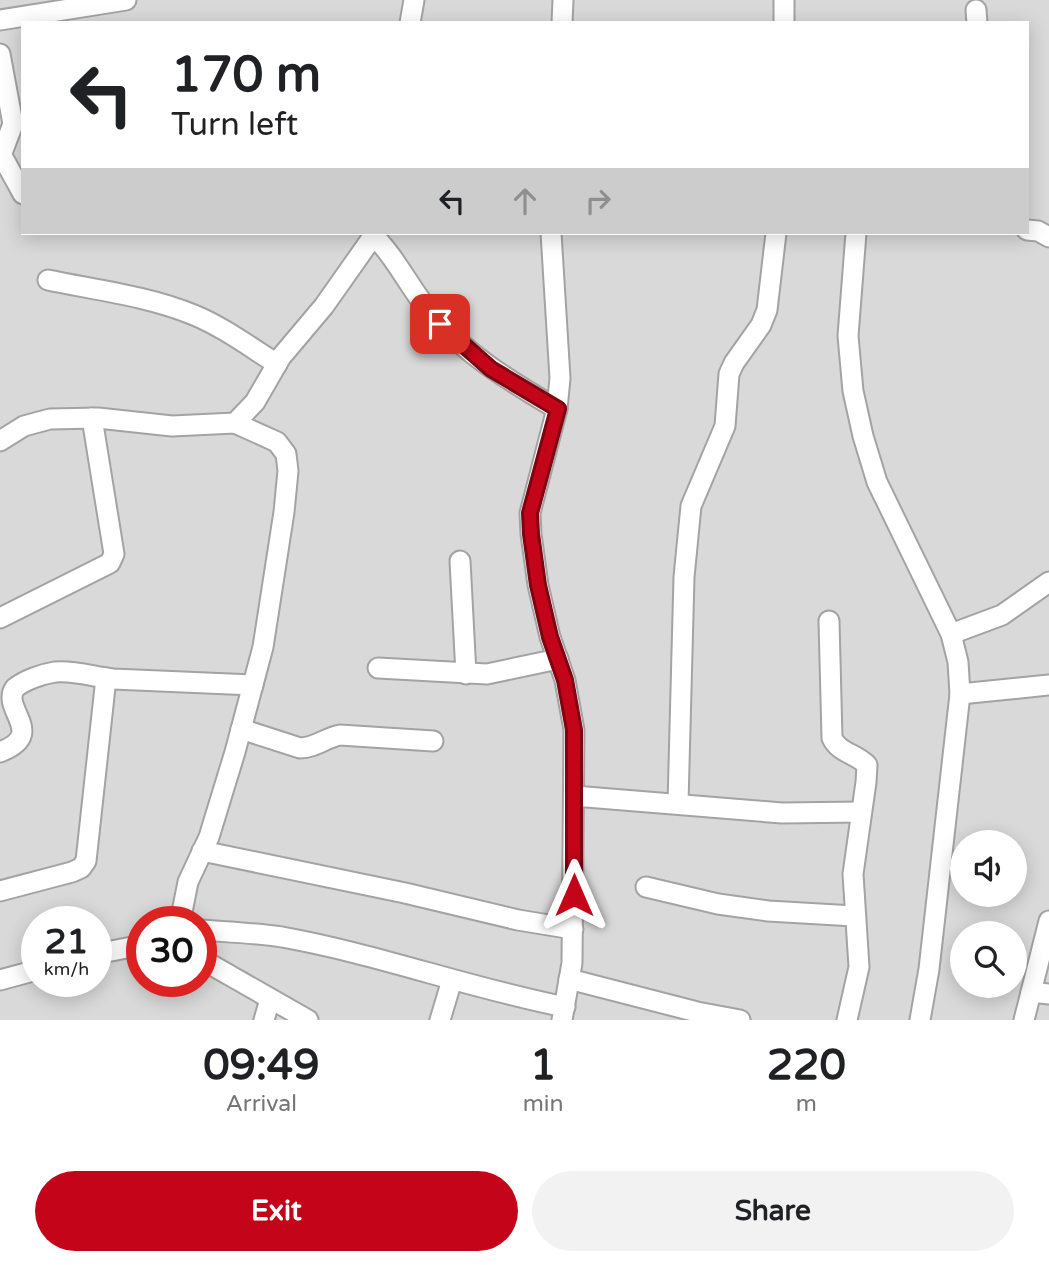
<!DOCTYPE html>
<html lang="en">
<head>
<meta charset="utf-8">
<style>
	:root { --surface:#fff; --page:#f2f2f2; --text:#202124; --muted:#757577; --accent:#c40519 }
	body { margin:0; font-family:"Varela Round",sans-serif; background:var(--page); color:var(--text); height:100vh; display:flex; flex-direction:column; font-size:26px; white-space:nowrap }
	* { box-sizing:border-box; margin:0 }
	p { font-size:23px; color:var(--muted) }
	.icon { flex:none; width:38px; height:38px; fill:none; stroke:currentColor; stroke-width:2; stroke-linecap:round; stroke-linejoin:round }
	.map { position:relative; height:1020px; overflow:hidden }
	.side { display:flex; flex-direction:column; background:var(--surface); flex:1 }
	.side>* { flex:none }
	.banner { position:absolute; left:21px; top:21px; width:1008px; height:214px; border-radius:0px; box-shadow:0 4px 18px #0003; background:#fff; color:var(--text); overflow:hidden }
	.tools { position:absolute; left:950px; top:830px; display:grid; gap:14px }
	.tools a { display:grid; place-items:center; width:77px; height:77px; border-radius:50%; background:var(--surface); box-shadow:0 4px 18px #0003; font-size:35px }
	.speed { position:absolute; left:21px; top:906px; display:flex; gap:14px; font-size:35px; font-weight:700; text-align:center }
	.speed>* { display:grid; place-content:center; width:91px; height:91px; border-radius:50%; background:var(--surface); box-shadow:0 4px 18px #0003; line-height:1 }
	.speed small { font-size:18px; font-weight:400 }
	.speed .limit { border:10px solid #d22; background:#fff; color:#111 }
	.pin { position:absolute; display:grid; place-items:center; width:60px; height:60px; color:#fff; margin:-30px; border-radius:14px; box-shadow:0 4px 10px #0006 }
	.me { position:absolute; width:77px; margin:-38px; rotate:0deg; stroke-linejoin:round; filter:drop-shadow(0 0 5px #0008) }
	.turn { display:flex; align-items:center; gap:24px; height:147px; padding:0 35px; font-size:32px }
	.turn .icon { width:91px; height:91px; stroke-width:2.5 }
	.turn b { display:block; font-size:49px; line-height:60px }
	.lanes { display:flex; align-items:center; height:66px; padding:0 35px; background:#0003; justify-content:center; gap:35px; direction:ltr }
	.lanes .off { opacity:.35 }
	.eta { display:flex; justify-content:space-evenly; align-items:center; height:119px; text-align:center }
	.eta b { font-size:42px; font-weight:700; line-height:49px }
	.cta { display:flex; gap:14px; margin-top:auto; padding:14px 35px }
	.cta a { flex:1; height:80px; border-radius:42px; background:var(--accent); color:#fff; font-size:28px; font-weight:700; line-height:80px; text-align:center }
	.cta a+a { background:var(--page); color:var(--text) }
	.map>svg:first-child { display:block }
</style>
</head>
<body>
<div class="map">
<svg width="1049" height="1020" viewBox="0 0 1049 1020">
	<rect width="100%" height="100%" fill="#eee9e2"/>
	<!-- residential -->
	<path fill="#dad9d9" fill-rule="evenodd" d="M0,0h1049v1020h-1049zM23,23h1004v210h-1004zM962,842h53v52h-53zM37,922h59v60h-59zM142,922h59v60h-59zM962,933h53v52h-53z"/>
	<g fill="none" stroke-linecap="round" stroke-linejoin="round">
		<defs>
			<g id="minor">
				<path d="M976,10l1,13"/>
				<path d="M0,20l126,-20"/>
				<path d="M410,23l4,-23"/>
				<path d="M562,23l1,-23"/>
				<path d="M784,23v-23"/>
				<path d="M0,54l13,70 -13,34"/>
				<path d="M1,154l22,40"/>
				<path d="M1027,230l11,1 11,6"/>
				<path d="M371,233c25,24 39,56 61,82 35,41 80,67 125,94"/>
				<path d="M551,233l9,145 -3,31 -27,104 1,21 7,51 12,52 15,43 9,50 -2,233 -10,57"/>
				<path d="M856,233l-8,103 5,55 10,45 14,46 74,152 7,28 2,32 -31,275 -9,51"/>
				<path d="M48,280c48,10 100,16 146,35 29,12 56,32 83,49"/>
				<path d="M0,441l24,-15 26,-7 48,-1 74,8 63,-3 20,-21 26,-45 43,-51 50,-71"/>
				<path d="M460,561l6,113"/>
				<path d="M0,618l110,-55 4,-9 -22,-136"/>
				<path d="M829,621l3,117c7,15 23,15 35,27l-1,17 -13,92 6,93 -12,53"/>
				<path d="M951,634l51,-19 47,-33"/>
				<path d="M378,668l109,6 71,-15"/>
				<path d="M960,694l89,-9"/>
				<path d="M241,729l59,19c15,0 25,-10 40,-13l93,6"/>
				<path d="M0,752c48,-18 0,-43 15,-64 10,-8 27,-14 40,-16 19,-2 39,5 58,7 47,2 93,4 140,6"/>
				<path d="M574,796l208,17 79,-1"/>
				<path d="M678,803l6,-226 7,-71 34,-80 4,-52 5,-11 27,-38 6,-15 9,-77"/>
				<path d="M202,851l203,42 113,27 55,9"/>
				<path d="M646,887l72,17 50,7 86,5"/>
				<path d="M0,891l72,-19 9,-4 5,-7 20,-183"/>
				<path d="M180,922l8,-40 21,-45 26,-85 28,-105 21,-135 4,-41 -2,-17 -9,-12 -42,-19"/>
				<path d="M201,930c27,2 55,3 81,7 95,17 187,51 283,70"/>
				<path d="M96,954l46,-9"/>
				<path d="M201,959l107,61"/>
				<path d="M569,979l128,33 43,8"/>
				<path d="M0,980l37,-10"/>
				<path d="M1031,992l18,2"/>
				<path d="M264,1020l6,-21"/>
				<path d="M440,1020l12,-40"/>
				<path d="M1024,1020l25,-99"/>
			</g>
		</defs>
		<!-- minor casing -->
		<use href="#minor" stroke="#a3a3a3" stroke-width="23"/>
		<!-- minor -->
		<use href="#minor" stroke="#fff" stroke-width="19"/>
	</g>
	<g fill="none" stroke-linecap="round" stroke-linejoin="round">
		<defs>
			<path id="route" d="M440,324l51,45 67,40 -28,104 1,21 7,51 12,52 15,43 9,50v165"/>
		</defs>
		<!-- route casing -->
		<use href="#route" stroke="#7f0310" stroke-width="18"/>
		<!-- route -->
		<use href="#route" stroke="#c40519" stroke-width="12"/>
	</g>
</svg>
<div class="tools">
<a><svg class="icon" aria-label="sound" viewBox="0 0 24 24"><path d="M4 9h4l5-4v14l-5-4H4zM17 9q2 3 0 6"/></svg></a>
<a><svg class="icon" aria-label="search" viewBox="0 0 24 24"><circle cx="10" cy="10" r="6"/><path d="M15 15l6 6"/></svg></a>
</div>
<div class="speed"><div>21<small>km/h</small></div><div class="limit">30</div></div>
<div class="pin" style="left:440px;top:324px;background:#d93025"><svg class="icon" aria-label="arrive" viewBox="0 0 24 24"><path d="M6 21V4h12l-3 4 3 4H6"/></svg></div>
<svg class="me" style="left:574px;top:895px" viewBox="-20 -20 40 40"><path d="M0-17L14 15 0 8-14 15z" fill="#c40519" stroke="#fff" stroke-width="4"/></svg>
<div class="banner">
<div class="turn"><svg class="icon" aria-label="left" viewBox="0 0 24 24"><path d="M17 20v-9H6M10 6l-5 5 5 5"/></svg><div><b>170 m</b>Turn left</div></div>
<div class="lanes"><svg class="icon" aria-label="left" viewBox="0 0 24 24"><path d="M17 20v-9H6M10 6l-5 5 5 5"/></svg><svg class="icon off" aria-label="ahead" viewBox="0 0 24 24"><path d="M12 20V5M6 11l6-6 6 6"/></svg><svg class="icon off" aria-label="right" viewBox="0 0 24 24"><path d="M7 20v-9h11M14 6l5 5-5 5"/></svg></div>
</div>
</div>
<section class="side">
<div class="eta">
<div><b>09:49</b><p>Arrival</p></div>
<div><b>1</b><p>min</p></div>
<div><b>220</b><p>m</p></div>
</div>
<div class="cta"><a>Exit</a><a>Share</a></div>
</section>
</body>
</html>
